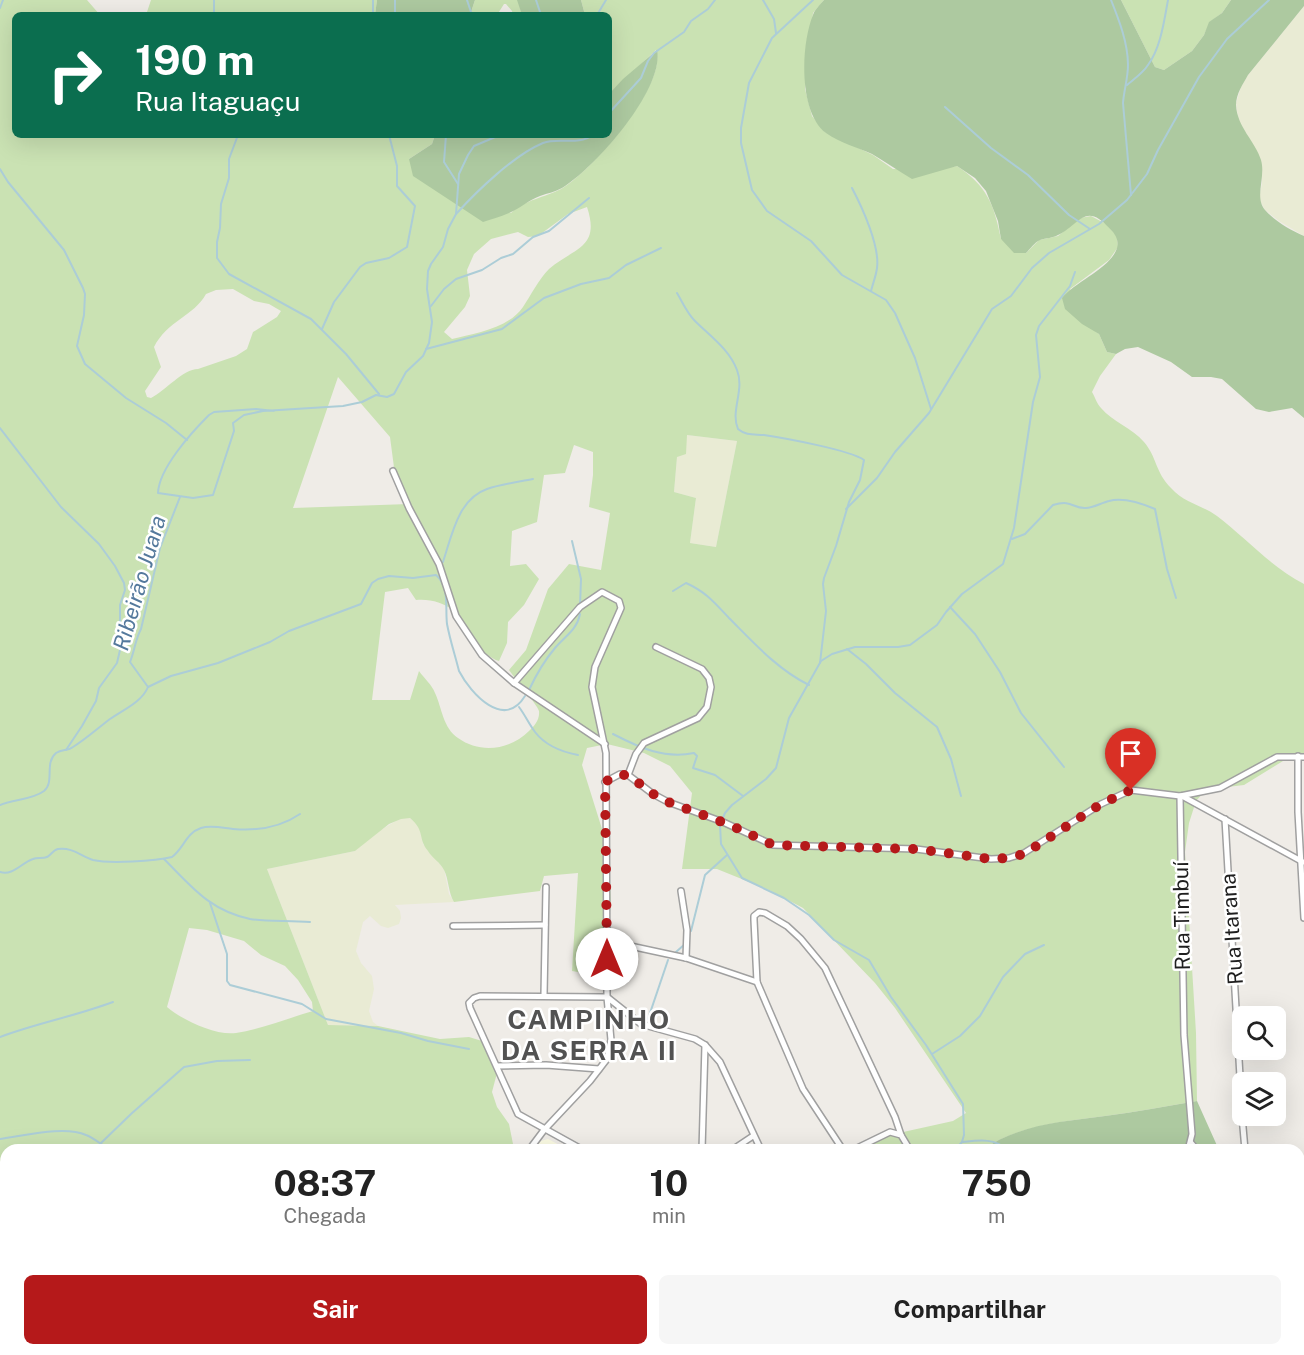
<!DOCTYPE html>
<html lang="pt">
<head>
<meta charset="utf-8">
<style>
	:root { --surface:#fff; --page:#f6f6f6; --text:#222; --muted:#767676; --accent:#b5191a }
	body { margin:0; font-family:"Public Sans",sans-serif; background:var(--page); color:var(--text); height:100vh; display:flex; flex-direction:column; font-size:22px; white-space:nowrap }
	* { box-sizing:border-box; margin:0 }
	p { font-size:20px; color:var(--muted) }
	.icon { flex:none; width:33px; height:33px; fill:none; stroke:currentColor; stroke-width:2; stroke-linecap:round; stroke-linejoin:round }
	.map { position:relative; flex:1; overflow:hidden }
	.side { position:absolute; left:0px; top:1144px; width:1305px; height:212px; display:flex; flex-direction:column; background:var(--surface); border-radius:18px 18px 0 0; box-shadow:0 6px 24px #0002 }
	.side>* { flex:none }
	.hud { position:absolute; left:12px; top:12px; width:600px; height:126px; border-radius:9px; box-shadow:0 6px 24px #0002; background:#0b6e4f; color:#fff; overflow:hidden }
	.controls { position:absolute; left:1232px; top:1006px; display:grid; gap:12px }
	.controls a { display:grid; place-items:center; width:54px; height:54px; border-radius:9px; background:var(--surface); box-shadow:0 6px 24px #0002; font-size:30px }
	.pin { position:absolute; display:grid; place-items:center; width:51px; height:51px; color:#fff; margin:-62px -26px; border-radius:50% 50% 50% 0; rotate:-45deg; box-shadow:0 0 6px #0007 }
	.pin .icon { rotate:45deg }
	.me { position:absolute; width:66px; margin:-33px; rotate:0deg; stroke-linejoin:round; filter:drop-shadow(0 0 4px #0008) }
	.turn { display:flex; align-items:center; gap:21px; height:126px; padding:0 24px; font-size:27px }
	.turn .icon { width:78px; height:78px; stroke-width:2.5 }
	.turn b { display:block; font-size:42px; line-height:51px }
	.eta { display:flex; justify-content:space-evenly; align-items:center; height:102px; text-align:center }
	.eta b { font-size:36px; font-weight:700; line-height:42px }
	.primary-button { display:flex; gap:12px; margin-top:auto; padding:12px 24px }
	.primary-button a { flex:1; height:69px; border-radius:9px; background:var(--accent); color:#fff; font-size:24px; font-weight:700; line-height:69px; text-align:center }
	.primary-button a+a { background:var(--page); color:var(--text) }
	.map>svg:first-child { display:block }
</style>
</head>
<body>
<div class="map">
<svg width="1304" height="1355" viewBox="0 0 1304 1355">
	<rect width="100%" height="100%" fill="#efece7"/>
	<!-- education -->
	<g fill="#fbfbe3">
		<path d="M548,1139l21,11h-36l8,-9z"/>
		<rect x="1169" y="1350" width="60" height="5"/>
	</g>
	<!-- farmland -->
	<g fill="#e9ebd4">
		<path d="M1304,6v230l-25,-15 -14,-11 -6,-11 3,-16 -2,-25 -22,-39 -2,-16 5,-16 7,-12z"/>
		<path d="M687,435l50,6 -21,106 -26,-4 6,-45 -22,-6 3,-35z"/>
		<path d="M401,818h9l10,9 3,17 21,25 5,25 5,8 -59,3 5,6 1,7 -2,6 -11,4 -7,-2 -11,-10 -7,6 -7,29 5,12 11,13 2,13 -5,22 4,11 5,4 -50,-1 -61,-156 88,-18 19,-17z"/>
	</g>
	<!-- grass -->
	<g fill="#cae2b3" fill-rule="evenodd">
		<path d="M0,0h87l13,15h-85v120h420l-3,9 -23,15 102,54c15,-14 33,-15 50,-24 29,-16 107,-105 95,-139l-47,44v-79h-24l-4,-15h243l-11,13 -8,76 7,27 13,16 48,23 20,14h46l18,-3c30,20 37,38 44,73l25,14 13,-13 19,-4 22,-18 11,-2 15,8 11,12 1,11 -9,13 -39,29 25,42 4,3 8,18 9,2 -16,22 -8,16c3,5 5,12 9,16 12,14 31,20 43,34 13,15 11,30 27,46 13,15 31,17 46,28 29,22 54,51 87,68v177h-21l-39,24 -25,3 -15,4 -8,9 -7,22 -4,29 11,181 1,68c-31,5 -61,11 -92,15 -43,6 -86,9 -123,34h-120l14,-12 77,-17 13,-8 -71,-105 -20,-25 -72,-75 -34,-18 -52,-21h-35l10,-76 -22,-27 -26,-13 -37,-9 -20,4 -5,17 20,64 7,33 2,42 -9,72 -30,-5 6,-98 -34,3 -4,15 -86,11c-6,-10 -5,-22 -10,-32 -4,-8 -12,-12 -16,-19 -11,-14 -2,-19 -18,-33l-9,1 -12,5 -34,27 -88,18 61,156 50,1 62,13 29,-2 13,4 4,4 11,28 -5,19 5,15 12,17 4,20 -1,6h-506v198l-6,1zM587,207c14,42 -14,41 -38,62 -10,10 -18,26 -26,38 -14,21 -49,27 -71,32l-8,-7 21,-25 5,-11 -3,-26 7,-16 17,-15 27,-7 10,5 10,-1 30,-22zM233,289l21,12 15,3 12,7 -4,6 -24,15 -6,17 -11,7 -38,13c-15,0 -33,22 -47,29l-4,-1 -2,-6 16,-24 -7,-20c13,-26 40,-31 52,-53l10,-4zM338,377l52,60 5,38 14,29 -116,4zM687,435l50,6 -21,106 -26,-4 6,-45 -22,-6 3,-35 9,-3zM574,445l19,7v23l-4,32 21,6 -9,57 -32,-6 -21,25 -22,61 -17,20c6,9 28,34 30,41 1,9 -5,15 -10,20 -19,19 -49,23 -71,7 -15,-10 -16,-30 -23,-45 -3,-8 -11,-15 -16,-22l-9,29h-38l13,-108 23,-4 8,12c15,-1 26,2 38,11 11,16 25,44 45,50l8,-18 1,-21 16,-17 15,-26 -13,-15 -16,2 2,-35 25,-9 7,-47 21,-2zM189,928l18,2 37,11 17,14 24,11 13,14 14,22 1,9c-24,7 -52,18 -77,22 -20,3 -54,-13 -69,-26z"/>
		<path d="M151,0h226l-2,15h-229z"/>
		<path d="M475,0h43l4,15h-9l-1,-4 -6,-7h-2l-7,11h-27z"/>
		<path d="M1121,0h110l-9,13 -12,9 -6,13 -12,16 -28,19 -9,-3z"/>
		<path d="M110,1350h358v5h-350z"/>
		<path d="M803,1350h173l1,5h-152z"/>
	</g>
	<!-- forest -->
	<g fill="#adc9a0">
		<path d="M377,0h98l-5,15h-95z"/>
		<path d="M517,0h64l4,15h-63z"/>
		<path d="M824,0h297l34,67 9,3 28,-19 12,-16 5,-13 13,-9 9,-13h73v6l-56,69c-5,9 -12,19 -12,30 1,22 19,36 25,55 5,17 -7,37 4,50 10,11 25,20 39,26v182l-12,-10 -23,4 -13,-3 -34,-30 -11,-2h-19l-21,-15 -33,-15 -13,2 -9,5 -9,-2 -8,-18 -17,-10 -17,-15 -3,-11c14,-17 49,-30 55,-50 2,-6 -1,-13 -5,-17 -27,-31 -31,-7 -54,4 -5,3 -12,3 -18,5 -5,2 -10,9 -14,13h-12l-13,-14 -3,-18 -12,-30 -11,-13 -18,-12 -45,13c-14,-8 -26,-17 -40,-25 -15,-7 -32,-11 -46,-21 -28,-21 -25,-89 -13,-118 2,-6 7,-10 11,-15z"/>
		<path d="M657,50c8,39 -63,119 -95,138 -7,4 -14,5 -22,8 -11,4 -21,13 -31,17 -9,4 -18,6 -26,9l-70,-46 -4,-17 23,-15 3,-9h174v-41l14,-15z"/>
		<path d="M1197,1101l22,49h-237c38,-26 79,-28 123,-34 31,-4 61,-10 92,-15z"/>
		<path d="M976,1350h194v5h-193z"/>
	</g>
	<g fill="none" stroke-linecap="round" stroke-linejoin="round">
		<!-- stream -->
		<g stroke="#accdd7" stroke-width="2">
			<path d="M395,0v15"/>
			<path d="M467,0l5,15"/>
			<path d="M536,0l5,15"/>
			<path d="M763,0l11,19 2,14"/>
			<path d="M813,0l-41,38 -23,45 -8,45v15l11,47 15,21 44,30 31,34 44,25 9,13 20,45 16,51"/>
			<path d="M1111,0c8,20 17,43 17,65 0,13 -4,25 -5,38l8,92"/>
			<path d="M0,8l3,-8"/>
			<path d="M214,15v-15"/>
			<path d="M373,15v-15"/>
			<path d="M597,15l9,-15"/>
			<path d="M1127,85c7,-6 16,-12 21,-20 13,-18 16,-44 20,-65"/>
			<path d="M945,107l46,41 37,27 41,40 21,14"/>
			<path d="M609,113l32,-35 7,-17 6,-8 30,-21 7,-11 17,-12 7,-9"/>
			<path d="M238,135l-9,24v19l-8,26 -1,24 -3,14v16l12,16 82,45 35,35 33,40"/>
			<path d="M446,135l-2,27 14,22"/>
			<path d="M0,169l8,13 56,68 19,38 2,6 -1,21 -7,31 8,18 41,34 40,25 21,17"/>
			<path d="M852,188c10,19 28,58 25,80 -1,8 -4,15 -6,23"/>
			<path d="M456,214c21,-23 58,-59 87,-71 16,-6 35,3 50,-8"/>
			<path d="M677,293c6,10 10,20 18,28 15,15 34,28 42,49 8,20 -7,41 1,59 8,7 17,5 26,6 20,3 86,15 100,25l-4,20 -11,22 -13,44 -12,32 -1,6 3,27 -6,52"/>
			<path d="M431,306l13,-17 12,-10 26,-9 19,-12 12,-4 20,-17 16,-6 40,-33"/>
			<path d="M322,329l12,-27 26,-35 6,-4 23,-5 18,-11 8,-41 -18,-20v-20l-8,-31"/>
			<path d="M426,349l76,-20 42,-31 37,-14 28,-6 17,-13 35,-17"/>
			<path d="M274,411l-18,-2 -42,3 -5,3c-17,17 -50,53 -51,78l35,5 20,-3 21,-64 -1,-8 11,-8 19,-4 80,-5 19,-4 14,-7 11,2 7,-3 12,-22 17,-16 6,-13 3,-21 -5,-33 1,-18 3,-7 12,-17 5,-18 8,-15 3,-40 9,-19 6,-9 26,-11"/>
			<path d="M0,428l61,79 38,37 16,22 9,17 1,7 -5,15v45l-3,13 -18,25 -3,13 -14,25 -16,24"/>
			<path d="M846,509l31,-31 18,-26 34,-39 63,-104 19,-13 21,-28 17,-15 50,-29 28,-24 20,-26 11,-24 41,-73 28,-38 42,-39"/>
			<path d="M1012,539l13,-5 28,-29c20,-6 19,4 33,3 7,0 15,-5 23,-7 14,-4 32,2 46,8l12,60 9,29"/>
			<path d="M572,541l9,38 -1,27"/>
			<path d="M443,562c9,-27 15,-63 44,-73 15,-5 31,-7 46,-10"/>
			<path d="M673,591l13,-8c20,9 28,19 43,35 24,24 49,52 80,67"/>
			<path d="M950,607l25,27 25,38 21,41 43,54"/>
			<path d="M847,649l19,15 29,29 42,34 14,32 10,37"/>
			<path d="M148,687l23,-11 47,-13 52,-21 19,-11 72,-27 11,-21 6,-4 11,-3 24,2 23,-3c14,12 9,33 11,49 3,16 8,31 12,47 12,23 45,59 66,25"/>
			<path d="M148,687l-18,-25c5,-12 5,-22 11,-33l19,-81 20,-51"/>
			<path d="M529,690c7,-15 15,-29 26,-42 10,-12 22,-18 25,-34"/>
			<path d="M519,707c6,8 10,17 16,25 10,13 27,20 43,23"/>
			<path d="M613,734c27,14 51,25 81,19l3,3 -4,12 22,7 28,21"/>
			<path d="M0,805c14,-6 32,-5 44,-14 11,-9 0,-28 12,-38 6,-4 12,-2 17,-6 13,-8 25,-19 37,-28 13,-9 32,-17 38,-32"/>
			<path d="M164,859c28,28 45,51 86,60 18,3 41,1 60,3"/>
			<path d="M0,872c13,4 21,-9 33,-13 4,-2 10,0 14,-2 4,-2 6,-7 11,-8 14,-2 23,7 35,11 17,4 62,1 79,-3 12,-9 14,-24 29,-29 10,-3 22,0 32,1 23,2 48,-2 67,-15"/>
			<path d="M210,903l17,51v27l3,4 72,19 24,15 75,14 27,8 41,8"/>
			<path d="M691,931l14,-56 22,-20"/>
			<path d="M676,952l9,-8"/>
			<path d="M648,1019l20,-59"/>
			<path d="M0,1037c37,-14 76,-21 113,-35"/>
			<path d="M932,1054l28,-18 20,-20 23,-39 22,-23 19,-9"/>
			<path d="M0,1139c24,-3 64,-14 86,-4 8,3 16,10 24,15"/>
			<path d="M962,1142c19,-2 31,-4 47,8"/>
			<path d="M100,1144l31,-30 53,-47 33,-6 33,-1"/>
			<path d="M955,1150l7,-8 2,-7 -1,-31 -37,-59 -35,-48 -22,-37 -35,-20 -25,-25 -25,-17 -42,-20 -21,-34 -1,-19 5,-12 7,-8 34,-26 10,-11 13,-50 32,-57 11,-7 23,-7h43l12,-2 27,-20 9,-13 16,-18 41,-30 11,-36 19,-126 7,-25 -4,-42 3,-9 31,-40 5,-14"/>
			<path d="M366,1350l10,5"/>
			<path d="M868,1350l2,5"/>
		</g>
		<defs>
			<g id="street">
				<path d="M393,471l16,37 30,56 17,52 26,39 32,28 91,61"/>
				<path d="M514,683l66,-76 22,-15 17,9 2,7 -26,59 -3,20 14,66 1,244 4,43 -4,19 -17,22 -46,49 -15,20"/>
				<path d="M1298,756v56l6,106"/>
				<path d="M628,775l8,-21 8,-11 54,-25 9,-11 4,-20 -2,-9 -7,-9 -46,-22"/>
				<path d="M605,782l15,-8 8,1 25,19 15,8 55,20 50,23 143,4 75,10 18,-1 15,-5 77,-49 30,-14 49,6 40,-8 57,-31h27"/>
				<path d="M1180,796l4,239 8,99 -4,16"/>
				<path d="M1182,796l121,66"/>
				<path d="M1225,819l17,292"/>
				<path d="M681,891l6,39 -1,28"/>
				<path d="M453,926l92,-1"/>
				<path d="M607,941l79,17 71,24 46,107 40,61"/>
				<path d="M757,982l-3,-62v-4l5,-4 6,1 22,13 14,13 24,29 70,149 6,18"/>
				<path d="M544,995l2,-108"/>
				<path d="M497,1066l49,-1 53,4"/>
				<path d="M1242,1116l3,34"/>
				<path d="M1191,1143l6,7"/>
				<path d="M583,1150l-65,-36 -48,-106 -1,-5 5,-5 6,-2 127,1 34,27 54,15 10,6 15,17 41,88"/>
				<path d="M702,1150l3,-105"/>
				<path d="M732,1150l21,-14"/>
				<path d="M853,1150l37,-18 11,3 9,15"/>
				<path d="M1299,1174h5"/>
				<path d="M491,1350l1,5"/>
				<path d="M586,1350l1,5"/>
				<path d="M670,1350l1,5"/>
				<path d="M954,1350l1,5"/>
				<path d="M1124,1350l6,5"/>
				<path d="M1160,1350v5"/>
				<path d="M1262,1350l1,5"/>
				<path d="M648,1355l3,-5"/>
				<path d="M758,1355l12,-3 6,3"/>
				<path d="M940,1355v-5"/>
				<path d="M1084,1355l3,-5"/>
			</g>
		</defs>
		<!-- street casing -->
		<use href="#street" stroke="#a0a0a0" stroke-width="8"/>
		<!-- street -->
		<use href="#street" stroke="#fff" stroke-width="5"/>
	</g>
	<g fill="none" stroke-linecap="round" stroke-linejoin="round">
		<!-- route -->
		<path stroke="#b5191a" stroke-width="10" stroke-dasharray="0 18" d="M607,959l-2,-177 12,-7h11l25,19 15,8 62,23 43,20 143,4 75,10 18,-1 15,-4 77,-50 30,-14"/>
	</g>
	<g text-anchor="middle" stroke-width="5" stroke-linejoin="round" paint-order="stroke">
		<!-- street labels -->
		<g font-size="21" fill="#1f1f1f" stroke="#fff">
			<text transform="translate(1182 916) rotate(-91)" y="7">Rua Timbuí</text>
			<text transform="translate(1232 929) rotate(-94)" y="7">Rua Itarana</text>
		</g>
		<!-- water labels -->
		<g font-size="22" font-style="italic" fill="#54799c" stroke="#fff">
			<text transform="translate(139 583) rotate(-74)" y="8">Ribeirão Juara</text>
		</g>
		<!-- district labels -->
		<g font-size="27" font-weight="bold" letter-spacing="1.5" fill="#525252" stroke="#fff">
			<text x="589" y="1029">CAMPINHO<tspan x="589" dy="31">DA SERRA II</tspan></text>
		</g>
	</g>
</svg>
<div class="controls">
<a><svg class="icon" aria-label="search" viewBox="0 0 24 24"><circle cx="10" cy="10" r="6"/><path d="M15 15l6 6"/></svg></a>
<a><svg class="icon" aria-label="layers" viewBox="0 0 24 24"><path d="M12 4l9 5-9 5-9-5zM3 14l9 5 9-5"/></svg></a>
</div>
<div class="pin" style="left:1131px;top:790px;background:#d93025"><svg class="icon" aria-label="arrive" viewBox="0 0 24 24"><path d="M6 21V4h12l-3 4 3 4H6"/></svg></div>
<svg class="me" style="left:607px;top:959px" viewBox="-20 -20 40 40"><circle r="19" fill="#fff"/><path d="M0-13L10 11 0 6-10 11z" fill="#b5191a"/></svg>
<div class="hud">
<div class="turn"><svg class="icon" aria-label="right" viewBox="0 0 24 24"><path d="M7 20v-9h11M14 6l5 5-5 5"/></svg><div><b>190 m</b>Rua Itaguaçu</div></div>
</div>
<section class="side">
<div class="eta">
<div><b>08:37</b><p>Chegada</p></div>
<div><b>10</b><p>min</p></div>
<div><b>750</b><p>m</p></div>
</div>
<div class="primary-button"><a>Sair</a><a>Compartilhar</a></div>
</section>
</div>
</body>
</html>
